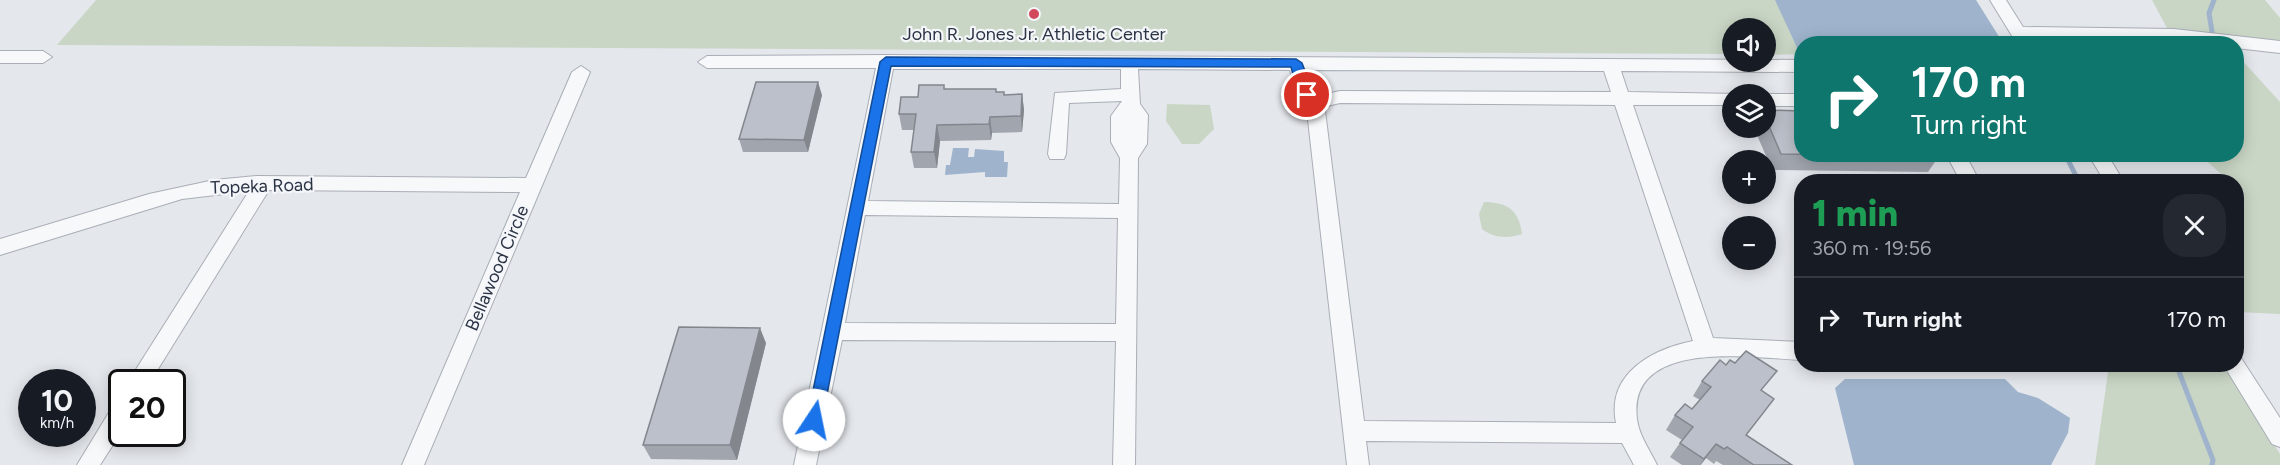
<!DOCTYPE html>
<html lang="en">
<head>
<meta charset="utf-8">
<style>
	:root { --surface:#171b24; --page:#242831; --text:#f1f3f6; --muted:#9ea1a6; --line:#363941 }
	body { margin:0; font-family:Figtree,sans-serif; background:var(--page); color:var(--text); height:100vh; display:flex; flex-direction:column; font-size:22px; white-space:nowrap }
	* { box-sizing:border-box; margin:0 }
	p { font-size:20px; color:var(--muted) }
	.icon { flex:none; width:33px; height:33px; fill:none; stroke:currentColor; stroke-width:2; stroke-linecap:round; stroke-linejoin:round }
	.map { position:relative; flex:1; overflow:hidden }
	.panel { position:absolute; left:1794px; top:174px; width:450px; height:198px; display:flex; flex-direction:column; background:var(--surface); border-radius:24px; box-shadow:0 3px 15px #0003 }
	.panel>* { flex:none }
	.hud { position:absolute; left:1794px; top:36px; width:450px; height:126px; border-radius:24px; box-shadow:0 3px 15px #0003; background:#0f766e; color:#fff; overflow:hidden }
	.controls { position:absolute; left:1722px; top:18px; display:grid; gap:12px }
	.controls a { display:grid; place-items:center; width:54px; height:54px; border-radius:50%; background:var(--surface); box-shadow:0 3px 15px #0003; font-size:30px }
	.speed { position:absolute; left:18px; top:369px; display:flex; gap:12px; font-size:30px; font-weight:700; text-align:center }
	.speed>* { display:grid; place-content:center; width:78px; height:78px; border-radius:50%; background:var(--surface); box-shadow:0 3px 15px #0003; line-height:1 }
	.speed small { font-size:15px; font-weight:400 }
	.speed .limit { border:3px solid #111; border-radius:9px; background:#fff; color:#111 }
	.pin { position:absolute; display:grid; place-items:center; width:51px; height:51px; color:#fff; margin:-26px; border:3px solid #fff; border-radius:50%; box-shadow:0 2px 6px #0007 }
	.me { position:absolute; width:66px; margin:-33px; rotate:11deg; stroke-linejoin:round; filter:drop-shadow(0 0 4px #0008) }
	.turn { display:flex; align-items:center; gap:21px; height:126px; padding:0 18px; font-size:27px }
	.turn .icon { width:78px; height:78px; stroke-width:2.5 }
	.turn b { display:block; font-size:42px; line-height:51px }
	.round { display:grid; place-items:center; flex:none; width:63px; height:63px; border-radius:24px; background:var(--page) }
	.head { display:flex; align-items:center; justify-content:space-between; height:102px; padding:0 18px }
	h1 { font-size:36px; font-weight:800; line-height:45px; color:#1e9e55 }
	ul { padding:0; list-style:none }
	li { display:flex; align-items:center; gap:18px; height:84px; padding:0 18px; border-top:2px solid var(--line) }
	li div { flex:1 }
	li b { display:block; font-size:22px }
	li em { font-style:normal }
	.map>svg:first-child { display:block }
</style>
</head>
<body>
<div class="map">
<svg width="2280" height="465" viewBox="0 0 2280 465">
	<rect width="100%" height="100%" fill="#e4e7ec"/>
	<!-- green -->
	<g fill="#c9d6c5">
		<path d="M96,0h1879l28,43 -201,1 -1,10 -35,1v-27h-34v26l-1675,-9z"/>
		<path d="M2152,0h113l15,18v23l-113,-13z"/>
		<path d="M2237,49h5l-2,9 40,44v212l-43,-2 -1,-130 -7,-1 -29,-26 36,-1z"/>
		<path d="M1167,104l43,1 4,24 -15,15h-17l-16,-23z"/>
		<path d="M1484,202c23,0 35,8 38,32 -15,5 -28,4 -40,-5l-3,-15z"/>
		<path d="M2105,365h118l57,89v11h-185l13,-93z"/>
	</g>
	<!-- water -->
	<g fill="#9fb4cc">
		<path d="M1775,0h201l27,43 -201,1 -2,10z"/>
		<path d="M953,148h16l-1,9h6l1,-8 29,2v11h4l-1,15h-22v-5l-40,3 1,-10h4z"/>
		<path d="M1845,379h160l13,13 20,6 32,20 -2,15 -17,32h-197l-19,-77z"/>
	</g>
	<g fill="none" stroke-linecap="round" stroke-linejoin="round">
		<!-- stream -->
		<g stroke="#9fb4cc" stroke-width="5">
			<path d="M2214,0l-5,13 5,31"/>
			<path d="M2065,154l14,28"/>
			<path d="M2176,364l37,96 -1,5"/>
		</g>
		<defs>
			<g id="minor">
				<path d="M1990,0h16l17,27 151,2 106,12v12l-44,-5v-4l-205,-6 3,6h-17z"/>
				<path d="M0,51h43l9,6 -9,6h-43z"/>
				<path d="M886,55l916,5v12l-181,-1 7,21 110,2h-6v11h-99l80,233 89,4v18c-48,-2 -175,-23 -165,59 2,17 13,31 20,46h-23l-12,-22 -256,-2 3,24h-22l-40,-354 3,-7 -12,-9 -8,-25 -152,-1 2,35 8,11 -1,29 -9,14 -3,307h-22l3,-124 -274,-1 -26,125h-22l82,-397h-169l-9,-6 9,-6zM893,69h228v20l-66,4 -7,61 2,5h14l2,-5 3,-51 53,-2 -11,15v26l9,16 -1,46 -251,-3zM1307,70l297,1 7,21 -271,-1 -18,4 -7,-4zM1340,103l275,2 78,236c-41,8 -87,33 -77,82l-252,-2 -39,-310 2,-5zM865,215l253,3 -2,106 -271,-1z"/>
				<path d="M581,66l9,6 -166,393h-22l118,-273 -251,-2 -119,192h-22l121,-191 -67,8 -182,56v-16l149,-45 65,-14 43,-4 269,2 46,-106z"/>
				<path d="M1764,94h38v12h-36z"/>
				<path d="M1946,154h19l15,28h-19z"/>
				<path d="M2088,154h19l17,28h-19z"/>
				<path d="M2236,356l5,2 39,60v29l-8,-3 -49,-80h13z"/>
				<path d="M122,402v29l-22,34h-23l37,-61z"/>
			</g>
		</defs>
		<!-- minor casing -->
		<use href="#minor" stroke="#a9aeb7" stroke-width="2"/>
		<!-- minor -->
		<use href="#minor" fill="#f7f8fa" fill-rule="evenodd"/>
	</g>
	<!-- wall -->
	<g fill="#a1a5ae">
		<path d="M945,89l51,3 8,3 18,-1 2,16 -2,22 -30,1 -1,7 -51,1 -3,27h-23l-3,-16 3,-22h-12l-3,-16z"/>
		<path d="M822,95l-14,57h-65l-4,-13z"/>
		<path d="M1766,110l173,46 -11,16 -156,-2 -18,-42h12z"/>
		<path d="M766,343l-29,117 -86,-1 -8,-14z"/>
		<path d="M1735,363l27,28 1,22 -17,22 46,30h-69l-7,-4 -2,3 -8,-6 -5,7h-19l-12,-8 12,-17 -16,-10 9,-15 17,-6 8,-9 -7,-4 9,-15 24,-16z"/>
	</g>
	<!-- shaded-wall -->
	<g fill="#83868d">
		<path d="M818,82l4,13 -14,57 -4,-12z"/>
		<path d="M1022,94l2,16 -2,22 -1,-16z"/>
		<path d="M990,117l2,16 -1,7 -2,-16z"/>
		<path d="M937,125l3,16 -3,27 -3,-16z"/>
		<path d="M760,328l6,15 -29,117 -7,-15z"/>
		<path d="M1716,444l-10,14 -6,7 4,-6z"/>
	</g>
	<!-- building -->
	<g fill="#bbc0ca" stroke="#83868d" stroke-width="1.5">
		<path d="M756,82h62l-14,58 -65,-1z"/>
		<path d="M919,85h25v4h52v3h8v3l18,-1 -1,22 -31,1 -1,7 -52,1 -3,27h-23l5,-38h-17l2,-17h17z"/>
		<path d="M1766,110l36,1v43h137v2l-158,-2 -15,-35z"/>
		<path d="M679,327l81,1 -30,117h-87z"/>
		<path d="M1746,351l31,20 -16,19 13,9 -28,36 46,30h-38l-27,-18 -3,2 -8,-5 -12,15 -24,-16 13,-16 -18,-12 10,-11 7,5 19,-22 -9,-6 18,-21 6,5 4,-5 5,3z"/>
	</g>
	<!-- route -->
	<path fill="#1a73e8" stroke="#114b97" stroke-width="1.5" d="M886,57l410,2 6,4 12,32 -2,3h-9l-7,-12 -5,-19 -400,-1 -69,354 -8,7 -7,-7 73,-358z"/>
	<!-- markers -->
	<circle fill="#d1495b" stroke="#f4f6f9" stroke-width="2" cx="1034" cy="14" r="6"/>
	<g text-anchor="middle" stroke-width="4.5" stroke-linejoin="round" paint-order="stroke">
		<!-- poi labels -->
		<g font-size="18" fill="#2b3445" stroke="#f4f6f9">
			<text x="1034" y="40">John R. Jones Jr. Athletic Center</text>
		</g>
		<!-- street labels -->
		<g font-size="18" fill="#2b3445" stroke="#f4f6f9">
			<text transform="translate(262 186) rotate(-2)" y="6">Topeka Road</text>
			<text transform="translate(497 268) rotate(-67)" y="6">Bellawood Circle</text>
		</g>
	</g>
</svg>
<div class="controls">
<a><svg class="icon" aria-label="sound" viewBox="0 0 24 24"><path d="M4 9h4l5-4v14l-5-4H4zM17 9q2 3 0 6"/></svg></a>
<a><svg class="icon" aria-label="layers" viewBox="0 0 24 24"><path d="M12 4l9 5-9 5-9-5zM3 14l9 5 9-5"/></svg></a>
<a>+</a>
<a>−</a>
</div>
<div class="speed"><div>10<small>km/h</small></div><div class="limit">20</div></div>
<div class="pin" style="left:1307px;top:95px;background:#d93025"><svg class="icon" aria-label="arrive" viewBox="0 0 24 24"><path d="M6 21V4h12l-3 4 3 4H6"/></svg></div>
<svg class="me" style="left:814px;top:420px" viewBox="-20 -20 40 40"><circle r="19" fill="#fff"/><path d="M0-13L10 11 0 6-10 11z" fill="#1a73e8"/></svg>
<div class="hud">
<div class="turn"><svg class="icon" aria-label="right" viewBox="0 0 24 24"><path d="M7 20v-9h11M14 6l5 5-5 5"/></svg><div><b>170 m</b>Turn right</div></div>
</div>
<section class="panel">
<div class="head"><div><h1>1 min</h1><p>360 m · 19:56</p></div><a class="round"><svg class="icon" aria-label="close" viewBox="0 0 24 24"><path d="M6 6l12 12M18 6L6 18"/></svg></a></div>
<ul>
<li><svg class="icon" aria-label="right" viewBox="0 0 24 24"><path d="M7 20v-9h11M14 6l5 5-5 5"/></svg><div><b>Turn right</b></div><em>170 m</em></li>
</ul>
</section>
</div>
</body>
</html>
